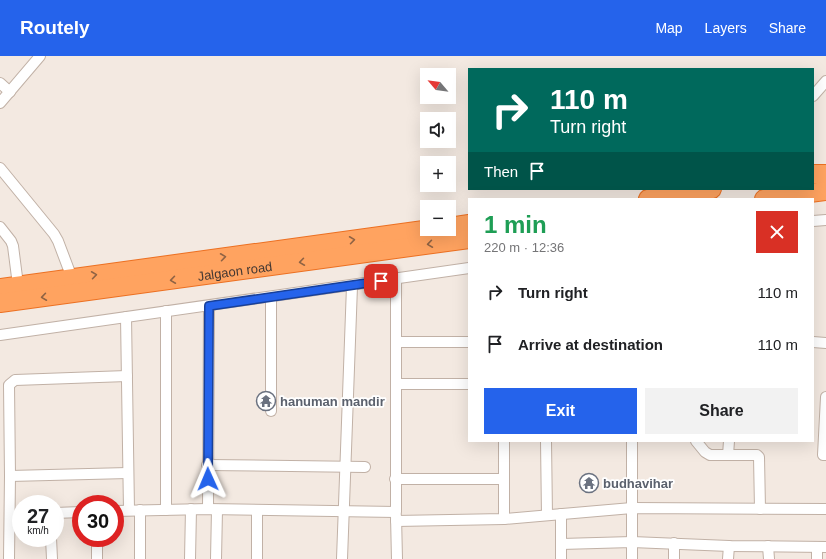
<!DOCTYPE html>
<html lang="en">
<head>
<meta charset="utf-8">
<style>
	:root { --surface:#fff; --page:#f2f2f2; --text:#202124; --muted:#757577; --accent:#2563eb }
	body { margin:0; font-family:Helvetica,sans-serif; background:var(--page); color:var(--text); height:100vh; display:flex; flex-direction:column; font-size:15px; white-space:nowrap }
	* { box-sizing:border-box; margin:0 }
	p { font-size:13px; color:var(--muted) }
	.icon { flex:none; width:22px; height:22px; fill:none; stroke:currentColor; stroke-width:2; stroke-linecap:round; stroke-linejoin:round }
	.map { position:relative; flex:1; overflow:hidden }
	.drawer { position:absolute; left:468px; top:142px; width:346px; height:244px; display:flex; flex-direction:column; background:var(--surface); border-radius:0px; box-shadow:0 4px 16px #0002 }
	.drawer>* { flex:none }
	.top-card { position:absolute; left:468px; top:12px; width:346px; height:122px; border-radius:0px; box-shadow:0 4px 16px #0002; background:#00695c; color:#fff; overflow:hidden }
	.needle { width:26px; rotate:299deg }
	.buttons { position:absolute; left:420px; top:12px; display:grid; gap:8px }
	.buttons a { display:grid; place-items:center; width:36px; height:36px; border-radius:0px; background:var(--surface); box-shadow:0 4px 16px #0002; font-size:20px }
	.speed { position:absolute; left:12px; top:439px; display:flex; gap:8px; font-size:20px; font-weight:700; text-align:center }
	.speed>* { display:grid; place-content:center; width:52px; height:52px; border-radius:50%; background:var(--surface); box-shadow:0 4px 16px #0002; line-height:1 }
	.speed small { font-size:10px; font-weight:400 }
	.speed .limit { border:6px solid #d22; background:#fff; color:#111 }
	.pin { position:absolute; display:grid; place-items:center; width:34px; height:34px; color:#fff; margin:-17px; border-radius:8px; box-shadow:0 2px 6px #0006 }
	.me { position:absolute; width:44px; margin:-22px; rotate:359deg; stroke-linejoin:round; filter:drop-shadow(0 0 3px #0008) }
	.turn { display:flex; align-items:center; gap:14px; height:84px; padding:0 16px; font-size:18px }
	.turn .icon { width:52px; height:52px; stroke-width:2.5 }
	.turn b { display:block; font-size:28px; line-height:34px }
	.then { display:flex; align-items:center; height:38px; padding:0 16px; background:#0003; gap:8px; font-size:15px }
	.round { display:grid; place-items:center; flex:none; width:42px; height:42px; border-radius:0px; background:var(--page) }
	.overview { display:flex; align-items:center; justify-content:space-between; height:68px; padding:0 16px }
	h1 { font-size:24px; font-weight:600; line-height:30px; color:#1e9e55 }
	.button { display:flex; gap:8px; margin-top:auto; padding:8px 16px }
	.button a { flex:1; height:46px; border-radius:0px; background:var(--accent); color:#fff; font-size:16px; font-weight:600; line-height:46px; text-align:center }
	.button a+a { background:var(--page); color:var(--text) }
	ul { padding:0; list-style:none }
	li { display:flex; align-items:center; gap:12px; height:52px; padding:0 16px }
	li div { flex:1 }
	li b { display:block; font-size:15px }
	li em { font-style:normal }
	header { display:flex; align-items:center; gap:24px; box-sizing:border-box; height:56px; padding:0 20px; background:var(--accent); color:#fff }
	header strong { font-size:19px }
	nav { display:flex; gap:22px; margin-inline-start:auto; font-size:14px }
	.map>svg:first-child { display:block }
</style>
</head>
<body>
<header>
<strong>Routely</strong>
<nav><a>Map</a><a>Layers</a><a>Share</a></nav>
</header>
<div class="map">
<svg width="826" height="503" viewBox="0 0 826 503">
	<rect width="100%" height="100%" fill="#f3e9e1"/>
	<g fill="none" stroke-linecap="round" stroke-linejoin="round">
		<defs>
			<g id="street">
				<path d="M0,27l10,9"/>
				<path d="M813,40l13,-15"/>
				<path d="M0,47l40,-47"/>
				<path d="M0,112l54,66 4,7 14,37"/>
				<path d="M813,165l13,-1"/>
				<path d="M0,171l11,14 2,5 5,39"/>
				<path d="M126,261l3,193"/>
				<path d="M0,279l469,-67"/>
				<path d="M396,286h73"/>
				<path d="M813,286l13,1"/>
				<path d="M396,328h73"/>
				<path d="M826,341l-3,58h3"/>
				<path d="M271,355v-114"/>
				<path d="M546,385l1,74"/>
				<path d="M696,385l9,11 5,3h47l2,2 1,52"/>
				<path d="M728,399l1,-14"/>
				<path d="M207,409l158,2"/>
				<path d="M10,420l118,-3"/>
				<path d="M395,423h109"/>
				<path d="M208,453l1,-203"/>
				<path d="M166,454v-199"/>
				<path d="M257,454v49"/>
				<path d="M115,455l93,-2 188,3v-233"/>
				<path d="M55,457l26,-1"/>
				<path d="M396,460l1,43"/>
				<path d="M504,463v-78"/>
				<path d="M396,465l108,-2 128,-11 194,1"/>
				<path d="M51,482l1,21"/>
				<path d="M97,482v21"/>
				<path d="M674,487v16"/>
				<path d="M561,488l71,-2 97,4 97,1"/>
				<path d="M768,490l1,13"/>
				<path d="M817,491v12"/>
				<path d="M9,503l1,-83 -1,-91 6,-5 112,-4"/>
				<path d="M140,503v-49"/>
				<path d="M190,503l1,-50"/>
				<path d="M216,503l1,-49"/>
				<path d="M342,503l10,-273"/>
				<path d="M561,503v-45"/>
				<path d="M632,503v-118"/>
				<path d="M728,503l1,-13"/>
			</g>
			<g id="highway">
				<path d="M813,118h13"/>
				<path d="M648,143l64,-10"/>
				<path d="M764,143l62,-8"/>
				<path d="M449,171l20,-3"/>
				<path d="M0,232l431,-59"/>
				<path id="s1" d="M0,247l469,-64"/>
			</g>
		</defs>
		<!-- street casing -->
		<use href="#street" stroke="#c1b1a6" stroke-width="12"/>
		<!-- highway casing -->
		<use href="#highway" stroke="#ec7022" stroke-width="20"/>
		<!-- street -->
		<use href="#street" stroke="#fff" stroke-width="10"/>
		<!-- highway -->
		<use href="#highway" stroke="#ffa360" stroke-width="18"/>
	</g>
	<!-- one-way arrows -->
	<defs><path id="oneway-chevron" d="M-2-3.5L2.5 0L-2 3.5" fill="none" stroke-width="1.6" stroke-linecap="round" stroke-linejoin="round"/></defs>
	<g stroke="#8f6344">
		<use href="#oneway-chevron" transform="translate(352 184) rotate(-8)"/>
		<use href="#oneway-chevron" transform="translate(430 188) rotate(172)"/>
		<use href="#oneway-chevron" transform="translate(223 201) rotate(-8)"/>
		<use href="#oneway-chevron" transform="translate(302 206) rotate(172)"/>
		<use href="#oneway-chevron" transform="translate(94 219) rotate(-8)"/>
		<use href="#oneway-chevron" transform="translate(173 224) rotate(172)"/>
		<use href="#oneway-chevron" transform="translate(44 241) rotate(172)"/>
	</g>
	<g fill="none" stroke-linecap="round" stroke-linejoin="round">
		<defs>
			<path id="route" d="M208,423l1,-173 172,-25"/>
		</defs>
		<!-- route casing -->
		<use href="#route" stroke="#184099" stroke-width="10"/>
		<!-- route -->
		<use href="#route" stroke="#2563eb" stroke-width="7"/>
	</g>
	<!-- icons -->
	<defs>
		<symbol id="temple-ring" viewBox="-11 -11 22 22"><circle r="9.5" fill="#fff" stroke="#6b7280" stroke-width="1.5"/><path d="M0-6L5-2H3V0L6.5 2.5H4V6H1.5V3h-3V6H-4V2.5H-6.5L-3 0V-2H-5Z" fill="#6b7280"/></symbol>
	</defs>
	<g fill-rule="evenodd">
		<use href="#temple-ring" x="255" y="334" width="22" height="22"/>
		<use href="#temple-ring" x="578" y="416" width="22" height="22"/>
	</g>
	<g text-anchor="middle" stroke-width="3.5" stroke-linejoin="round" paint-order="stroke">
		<!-- street labels -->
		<g font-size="13" fill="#443832" stroke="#fff">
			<text dy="5" stroke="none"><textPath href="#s1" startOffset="237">Jalgaon road</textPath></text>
		</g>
		<!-- worship labels -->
		<g font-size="13" font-weight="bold" fill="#5b616d" stroke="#fff" text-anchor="start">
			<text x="280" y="350">hanuman mandir</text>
			<text x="603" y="432">budhavihar</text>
		</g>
	</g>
</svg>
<div class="buttons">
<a><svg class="needle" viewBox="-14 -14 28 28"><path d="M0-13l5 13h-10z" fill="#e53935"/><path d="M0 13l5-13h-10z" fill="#757577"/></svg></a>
<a><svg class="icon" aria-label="sound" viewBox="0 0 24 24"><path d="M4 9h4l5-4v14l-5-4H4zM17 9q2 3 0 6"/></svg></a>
<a>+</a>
<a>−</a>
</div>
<div class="speed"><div>27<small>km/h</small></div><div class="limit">30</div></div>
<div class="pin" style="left:381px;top:225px;background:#d93025"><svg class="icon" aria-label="arrive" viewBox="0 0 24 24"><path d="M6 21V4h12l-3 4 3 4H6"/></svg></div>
<svg class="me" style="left:208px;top:423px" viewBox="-20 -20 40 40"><path d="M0-17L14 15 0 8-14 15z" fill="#2563eb" stroke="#fff" stroke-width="4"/></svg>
<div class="top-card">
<div class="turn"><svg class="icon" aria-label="right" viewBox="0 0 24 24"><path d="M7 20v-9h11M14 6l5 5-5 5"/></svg><div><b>110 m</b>Turn right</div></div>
<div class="then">Then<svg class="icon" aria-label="arrive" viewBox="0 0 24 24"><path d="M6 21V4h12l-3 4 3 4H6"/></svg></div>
</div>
<section class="drawer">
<div class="overview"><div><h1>1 min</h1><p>220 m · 12:36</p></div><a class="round" style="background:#d93025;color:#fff"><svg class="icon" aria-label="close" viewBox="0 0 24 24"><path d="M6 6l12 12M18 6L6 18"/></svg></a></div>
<ul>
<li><svg class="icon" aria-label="right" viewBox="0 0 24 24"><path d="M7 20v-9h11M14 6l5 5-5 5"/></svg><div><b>Turn right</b></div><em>110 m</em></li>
<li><svg class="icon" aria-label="arrive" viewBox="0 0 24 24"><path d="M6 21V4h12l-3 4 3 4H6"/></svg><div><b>Arrive at destination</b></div><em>110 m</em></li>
</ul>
<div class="button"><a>Exit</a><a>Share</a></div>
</section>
</div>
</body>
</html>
